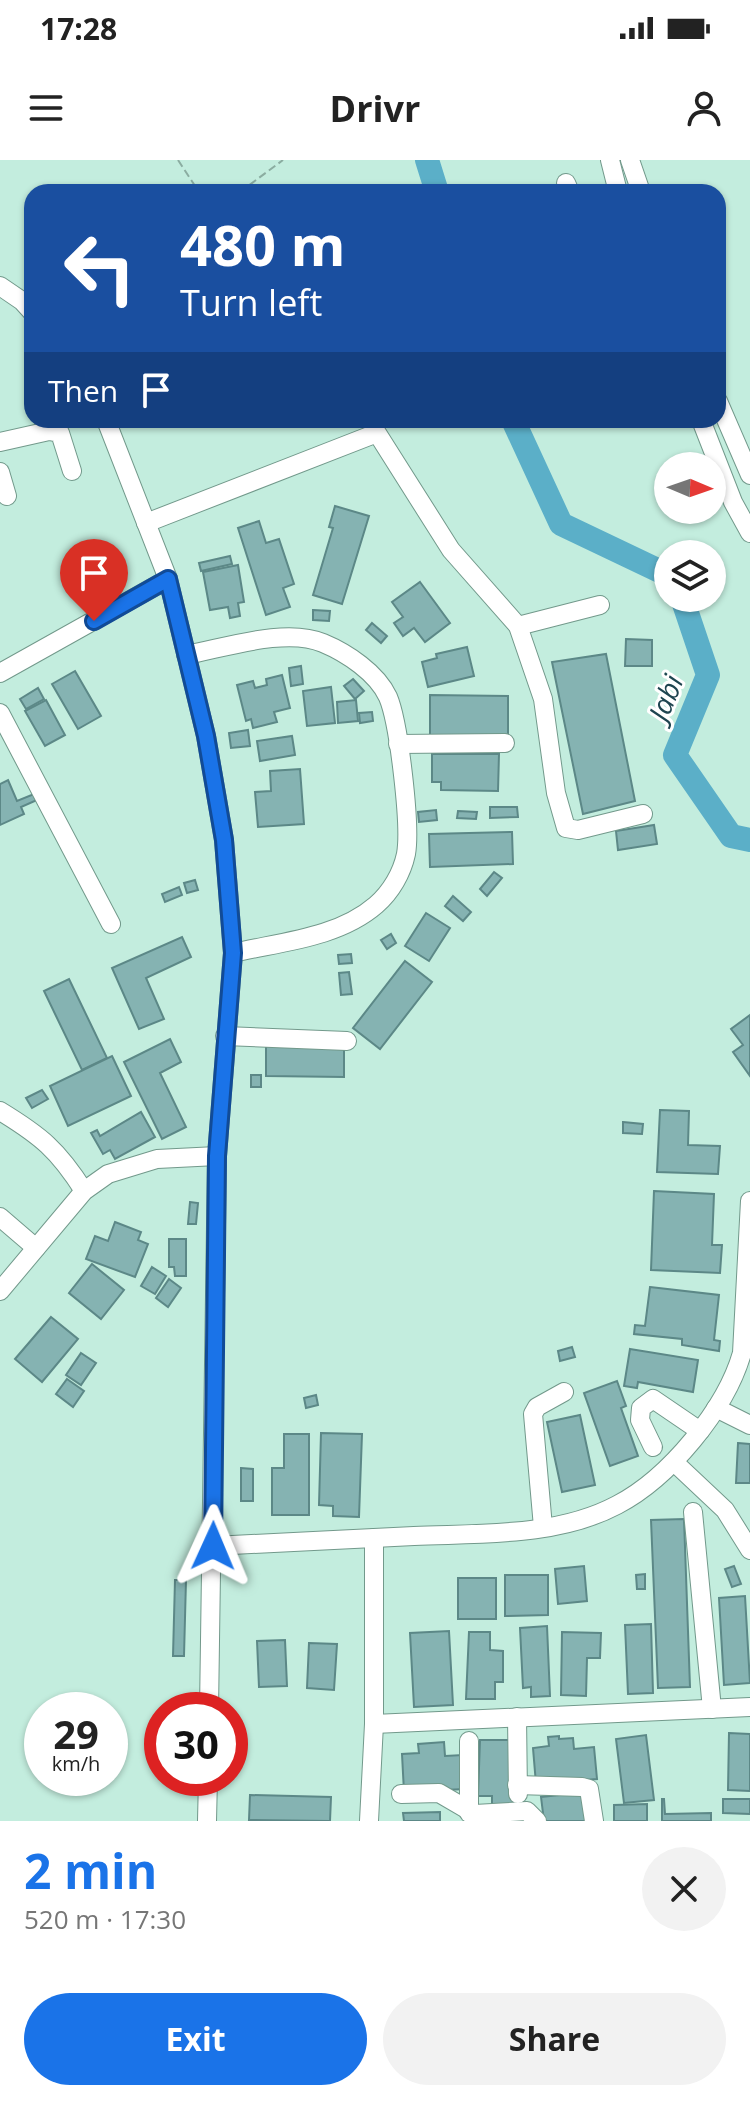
<!DOCTYPE html>
<html lang="en">
<head>
<meta charset="utf-8">
<style>
	:root { --surface:#fff; --page:#f2f2f2; --text:#222; --muted:#767676; --accent:#1a73e8 }
	body { margin:0; font-family:"Open Sans",sans-serif; background:var(--page); color:var(--text); height:100vh; display:flex; flex-direction:column; font-size:30px; white-space:nowrap }
	* { box-sizing:border-box; margin:0 }
	p { font-size:26px; color:var(--muted) }
	.icon { flex:none; width:44px; height:44px; fill:none; stroke:currentColor; stroke-width:2; stroke-linecap:round; stroke-linejoin:round }
	.map { position:relative; height:1661px; overflow:hidden }
	.details { display:flex; flex-direction:column; background:var(--surface); flex:1 }
	.details>* { flex:none }
	.top-card { position:absolute; left:24px; top:24px; width:702px; height:244px; border-radius:24px; box-shadow:0 2px 6px #0004; background:#1a4fa0; color:#fff; overflow:hidden }
	.needle { width:52px; rotate:92deg }
	.controls { position:absolute; left:654px; top:292px; display:grid; gap:16px }
	.controls a { display:grid; place-items:center; width:72px; height:72px; border-radius:50%; background:var(--surface); box-shadow:0 2px 6px #0004; font-size:40px }
	.speed { position:absolute; left:24px; top:1532px; display:flex; gap:16px; font-size:40px; font-weight:700; text-align:center }
	.speed>* { display:grid; place-content:center; width:104px; height:104px; border-radius:50%; background:var(--surface); box-shadow:0 2px 6px #0004; line-height:1 }
	.speed small { font-size:20px; font-weight:400 }
	.speed .limit { border:12px solid #d22; background:#fff; color:#111 }
	.pin { position:absolute; display:grid; place-items:center; width:68px; height:68px; color:#fff; margin:-82px -34px; border-radius:50% 50% 50% 0; rotate:-45deg; box-shadow:0 0 8px #0007 }
	.pin .icon { rotate:45deg }
	.me { position:absolute; width:88px; margin:-44px; rotate:1deg; stroke-linejoin:round; filter:drop-shadow(0 0 6px #0008) }
	.turn { display:flex; align-items:center; gap:28px; height:168px; padding:0 24px; font-size:36px }
	.turn .icon { width:104px; height:104px; stroke-width:2.5 }
	.turn b { display:block; font-size:56px; line-height:68px }
	.then { display:flex; align-items:center; height:76px; padding:0 24px; background:#0003; gap:16px; font-size:30px }
	.round { display:grid; place-items:center; flex:none; width:84px; height:84px; border-radius:42px; background:var(--page) }
	.headline { display:flex; align-items:center; justify-content:space-between; height:136px; padding:0 24px }
	h1 { font-size:48px; font-weight:700; line-height:60px; color:var(--accent) }
	.cta { display:flex; gap:16px; margin-top:auto; padding:16px 24px }
	.cta a { flex:1; height:92px; border-radius:48px; background:var(--accent); color:#fff; font-size:32px; font-weight:700; line-height:92px; text-align:center }
	.cta a+a { background:var(--page); color:var(--text) }
	.status { display:flex; justify-content:space-between; align-items:center; height:56px; padding:0 40px; background:var(--surface); direction:ltr }
	.status svg { height:22px; fill:currentColor }
	header { display:flex; justify-content:space-between; align-items:center; height:104px; padding:0 24px; background:var(--surface); font-size:36px; font-weight:700 }
	.map>svg:first-child { display:block }
</style>
</head>
<body>
<div class="status"><b>17:28</b><svg viewBox="0 0 49 12"><path d="M0 12V9h3v3zM5 12V6h3v6zM10 12V3h3v9zM15 12V0h3v12zM26 1h20v11H26zM47 4h2v5h-2z"/></svg></div>
<header><svg class="icon" aria-label="menu" viewBox="0 0 24 24"><path d="M4 6h16M4 12h16M4 18h16"/></svg>Drivr<svg class="icon" aria-label="person" viewBox="0 0 24 24"><circle cx="12" cy="8" r="4"/><path d="M4 21q1-7 8-7t8 7"/></svg></header>
<div class="map">
<svg width="750" height="1661" viewBox="0 0 750 1661">
	<rect width="100%" height="100%" fill="#c3edde"/>
	<g fill="none" stroke-linecap="round" stroke-linejoin="round">
		<!-- river -->
		<g stroke="#5bafc8" stroke-width="24">
			<path d="M427,0l10,32"/>
			<path d="M513,260l48,104 107,51"/>
			<path d="M682,438l26,77 -33,80 56,81 19,4"/>
		</g>
	</g>
	<!-- building -->
	<g fill="#85b3b2" stroke="#5c8887" stroke-width="2">
		<path d="M335,346l34,10 -27,88 -29,-9 20,-67 -4,-1z"/>
		<path d="M259,361l7,22 13,-4 15,45 -11,4 7,19 -24,8 -28,-87z"/>
		<path d="M230,396l2,8 -31,7 -2,-8z"/>
		<path d="M238,405l6,37 -6,1 2,13 -10,2 -2,-11 -18,3 -7,-38z"/>
		<path d="M420,422l30,41 -25,19 -11,-14 -11,8 -9,-13 9,-6 -11,-15z"/>
		<path d="M313,450l17,1 -1,10 -16,-1z"/>
		<path d="M372,463l15,13 -6,7 -15,-13z"/>
		<path d="M626,479l26,1v26h-27z"/>
		<path d="M467,487l7,29 -46,11 -6,-25 15,-4 -1,-4z"/>
		<path d="M606,494l29,147 -52,13 -31,-152z"/>
		<path d="M301,506l2,18 -12,2 -2,-18z"/>
		<path d="M75,511l26,45 -23,13 -26,-45z"/>
		<path d="M282,515l8,33 -16,4 3,10 -24,6 -2,-9 -5,2 -9,-36 16,-4 2,7 12,-3 -1,-6z"/>
		<path d="M353,519l11,12 -9,8 -11,-13z"/>
		<path d="M331,527l4,36 -28,3 -4,-35z"/>
		<path d="M38,528l6,11 -18,10 -6,-10z"/>
		<path d="M430,535l78,1v40l-78,2z"/>
		<path d="M46,540l19,35 -20,11 -20,-35z"/>
		<path d="M356,540l2,21 -20,2 -1,-21z"/>
		<path d="M372,552l1,9 -13,2 -1,-10z"/>
		<path d="M248,570l2,16 -19,2 -2,-15z"/>
		<path d="M292,576l3,19 -35,6 -3,-20z"/>
		<path d="M432,594h67l-1,37 -57,-1v-8h-9z"/>
		<path d="M300,609l4,55 -46,3 -3,-35 16,-1 -1,-20z"/>
		<path d="M8,620l9,21 17,-7 3,6 -16,7 3,7 -24,11v-41z"/>
		<path d="M490,647h27l1,10 -28,1z"/>
		<path d="M436,650l1,10 -18,2 -1,-10z"/>
		<path d="M458,651l19,1 -1,7 -19,-1z"/>
		<path d="M654,665l3,19 -39,6 -2,-19z"/>
		<path d="M512,672l1,32 -83,3 -1,-33z"/>
		<path d="M494,712l8,6 -15,18 -7,-7z"/>
		<path d="M195,720l3,10 -11,3 -3,-10z"/>
		<path d="M179,727l3,8 -17,7 -3,-8z"/>
		<path d="M453,736l18,16 -8,9 -18,-15z"/>
		<path d="M426,753l24,15 -21,33 -24,-15z"/>
		<path d="M391,774l5,9 -9,6 -6,-9z"/>
		<path d="M182,777l9,20 -45,21 18,41 -25,10 -27,-61z"/>
		<path d="M351,794l1,9 -13,1 -1,-9z"/>
		<path d="M405,801l27,21 -52,67 -27,-21z"/>
		<path d="M349,812l3,22 -11,1 -2,-22z"/>
		<path d="M69,819l38,79 -25,12 -38,-79z"/>
		<path d="M750,855v61l-17,-24 10,-7 -12,-16z"/>
		<path d="M170,879l11,23 -21,11 26,54 -24,12 -38,-77z"/>
		<path d="M266,882l78,1v34l-78,-1z"/>
		<path d="M112,896l19,40 -63,30 -18,-40z"/>
		<rect x="251" y="915" width="10" height="12"/>
		<path d="M42,930l6,9 -16,9 -6,-10z"/>
		<path d="M660,950l29,1 -1,34 32,1 -2,28 -61,-2z"/>
		<path d="M141,952l14,25 -40,22 -5,-9 -7,4 -12,-21 6,-3 3,6z"/>
		<path d="M623,962l20,2 -1,10 -19,-1z"/>
		<path d="M654,1031l60,3 -2,51h10l-2,28 -69,-3z"/>
		<path d="M190,1042l8,1 -2,21h-8z"/>
		<path d="M115,1062l26,10 -3,8 10,4 -13,33 -49,-18 9,-23 13,5z"/>
		<path d="M169,1079h17v37h-11l-1,-9h-5z"/>
		<path d="M92,1104l32,26 -23,29 -32,-26z"/>
		<path d="M152,1107l14,9 -11,18 -14,-8z"/>
		<path d="M169,1119l12,9 -13,19 -12,-9z"/>
		<path d="M650,1127l69,8 -5,45 6,1 -1,10 -37,-6v-6l-48,-5 1,-9 10,1z"/>
		<path d="M51,1157l27,22 -36,43 -27,-23z"/>
		<path d="M572,1187l3,10 -15,4 -2,-10z"/>
		<path d="M630,1189l68,11 -5,32 -55,-10 -1,6 -13,-2z"/>
		<path d="M81,1193l15,10 -15,22 -15,-10z"/>
		<path d="M67,1219l17,12 -11,16 -17,-13z"/>
		<path d="M617,1221l9,25 -5,2 17,48 -28,10 -26,-73z"/>
		<path d="M316,1235l2,10 -12,3 -2,-10z"/>
		<path d="M580,1255l15,70 -33,7 -15,-70z"/>
		<path d="M321,1273l41,1 -3,83 -26,-1v-10l-14,-1z"/>
		<path d="M284,1274h25v81h-37v-47h12z"/>
		<path d="M738,1283l12,1v39h-14z"/>
		<path d="M241,1308l12,1v32h-12z"/>
		<path d="M684,1359l6,168 -32,1 -7,-168z"/>
		<path d="M584,1406l3,35 -29,3 -3,-35z"/>
		<path d="M734,1406l7,18 -9,3 -7,-18z"/>
		<path d="M645,1414v15h-8l-1,-14z"/>
		<path d="M505,1415h43v40l-43,1z"/>
		<rect x="458" y="1418" width="38" height="41"/>
		<path d="M175,1420h11l-2,76h-11z"/>
		<path d="M745,1436l5,87 -26,2 -5,-87z"/>
		<path d="M651,1464l2,69 -25,1 -3,-69z"/>
		<path d="M547,1466l3,70 -19,1v-10l-8,1 -3,-60z"/>
		<path d="M449,1471l4,74 -39,2 -4,-74z"/>
		<path d="M469,1472h21v18l13,1v31h-8v17h-29z"/>
		<path d="M562,1472l39,1 -1,25h-13l-1,38 -25,-1z"/>
		<path d="M285,1480l2,46 -28,1 -2,-46z"/>
		<path d="M309,1483l28,1 -3,46 -27,-2z"/>
		<path d="M729,1573l21,1v57l-22,-1z"/>
		<path d="M646,1575l8,65 -30,3 -8,-64z"/>
		<path d="M559,1576v3l14,-1 1,11 20,-2 3,32 -61,5 -3,-36 16,-2 -1,-9z"/>
		<path d="M480,1580h32l1,71h-21v-15h-14z"/>
		<path d="M444,1582l1,14 18,-1 2,34 -61,3 -2,-38 17,-1 -1,-9z"/>
		<path d="M588,1632l3,29h-47l-3,-24z"/>
		<path d="M250,1635l81,2 -1,24 -81,-1z"/>
		<path d="M662,1639h2l1,15 46,-1v8h-49z"/>
		<path d="M723,1639h27v15l-27,-1z"/>
		<path d="M647,1644v17h-33v-16z"/>
		<path d="M440,1652v9h-36l-1,-8z"/>
	</g>
	<g fill="none" stroke-linecap="round" stroke-linejoin="round">
		<defs>
			<g id="minor">
				<path d="M610,0l8,32"/>
				<path d="M630,0l11,32"/>
				<path d="M566,23l4,9"/>
				<path d="M0,126l22,15 10,11"/>
				<path d="M718,241l32,74"/>
				<path d="M106,260l62,159 38,157 18,104 9,113 -16,203 -8,554"/>
				<path d="M701,260l32,82 17,31"/>
				<path d="M0,282l49,-11 11,2 12,38"/>
				<path d="M0,312l7,24"/>
				<path d="M146,363l231,-90 74,117 67,76 25,73 13,94 10,35 12,2 65,-16"/>
				<path d="M518,466l82,-21"/>
				<path d="M186,495c39,-7 100,-28 137,-12 24,10 54,30 65,54 11,26 23,129 18,157 -4,19 -15,38 -30,51 -38,33 -96,37 -143,48"/>
				<path d="M0,513l168,-94"/>
				<path d="M0,553l111,211"/>
				<path d="M398,584l107,-1"/>
				<path d="M225,876l122,5"/>
				<path d="M0,951c41,25 58,39 84,80"/>
				<path d="M0,1057l36,31"/>
				<path d="M0,1131l84,-100 24,-17 49,-15 60,-3"/>
				<path d="M716,1248l34,17"/>
				<path d="M653,1287l-13,-27 1,-12 12,-9 47,32"/>
				<path d="M674,1302l51,48 25,40"/>
				<path d="M693,1352l19,197"/>
				<path d="M543,1367l-10,-113 4,-7 27,-15"/>
				<path d="M213,1386c67,-3 134,-7 201,-10 66,-3 143,1 203,-31 52,-27 109,-96 125,-152l8,-152"/>
				<path d="M517,1557l1,77"/>
				<path d="M374,1564l376,-17"/>
				<path d="M469,1581v72"/>
				<path d="M517,1625l65,2 7,2 5,32"/>
				<path d="M401,1634l38,-1 36,21 52,-3 10,10"/>
				<path d="M207,1661l1,-43"/>
				<path d="M369,1661l5,-97v-186"/>
			</g>
		</defs>
		<!-- minor casing -->
		<use href="#minor" stroke="#72998b" stroke-width="20"/>
		<!-- path -->
		<g stroke="#8bada1" stroke-width="2" stroke-dasharray="8 4" stroke-linecap="butt">
			<path d="M178,0l21,32"/>
			<path d="M240,32l43,-32"/>
		</g>
		<!-- minor -->
		<use href="#minor" stroke="#fff" stroke-width="18"/>
	</g>
	<g fill="none" stroke-linecap="round" stroke-linejoin="round">
		<defs>
			<path id="route" d="M94,461l74,-42 38,157 18,104 9,113 -16,203 -4,390"/>
		</defs>
		<!-- route casing -->
		<use href="#route" stroke="#114b97" stroke-width="20"/>
		<!-- route -->
		<use href="#route" stroke="#1a73e8" stroke-width="14"/>
	</g>
	<g text-anchor="middle" stroke-width="6" stroke-linejoin="round" paint-order="stroke">
		<!-- water labels -->
		<g font-size="28" font-style="italic" fill="#1e4550" stroke="#fff">
			<text transform="translate(666 538) rotate(-68)" y="10">Jabi</text>
		</g>
	</g>
</svg>
<div class="controls">
<a><svg class="needle" viewBox="-14 -14 28 28"><path d="M0-13l5 13h-10z" fill="#e53935"/><path d="M0 13l5-13h-10z" fill="#767676"/></svg></a>
<a><svg class="icon" aria-label="layers" viewBox="0 0 24 24"><path d="M12 4l9 5-9 5-9-5zM3 14l9 5 9-5"/></svg></a>
</div>
<div class="speed"><div>29<small>km/h</small></div><div class="limit">30</div></div>
<div class="pin" style="left:94px;top:461px;background:#d93025"><svg class="icon" aria-label="arrive" viewBox="0 0 24 24"><path d="M6 21V4h12l-3 4 3 4H6"/></svg></div>
<svg class="me" style="left:213px;top:1386px" viewBox="-20 -20 40 40"><path d="M0-17L14 15 0 8-14 15z" fill="#1a73e8" stroke="#fff" stroke-width="4"/></svg>
<div class="top-card">
<div class="turn"><svg class="icon" aria-label="left" viewBox="0 0 24 24"><path d="M17 20v-9H6M10 6l-5 5 5 5"/></svg><div><b>480 m</b>Turn left</div></div>
<div class="then">Then<svg class="icon" aria-label="arrive" viewBox="0 0 24 24"><path d="M6 21V4h12l-3 4 3 4H6"/></svg></div>
</div>
</div>
<section class="details">
<div class="headline"><div><h1>2 min</h1><p>520 m · 17:30</p></div><a class="round"><svg class="icon" aria-label="close" viewBox="0 0 24 24"><path d="M6 6l12 12M18 6L6 18"/></svg></a></div>
<div class="cta"><a>Exit</a><a>Share</a></div>
</section>
</body>
</html>
